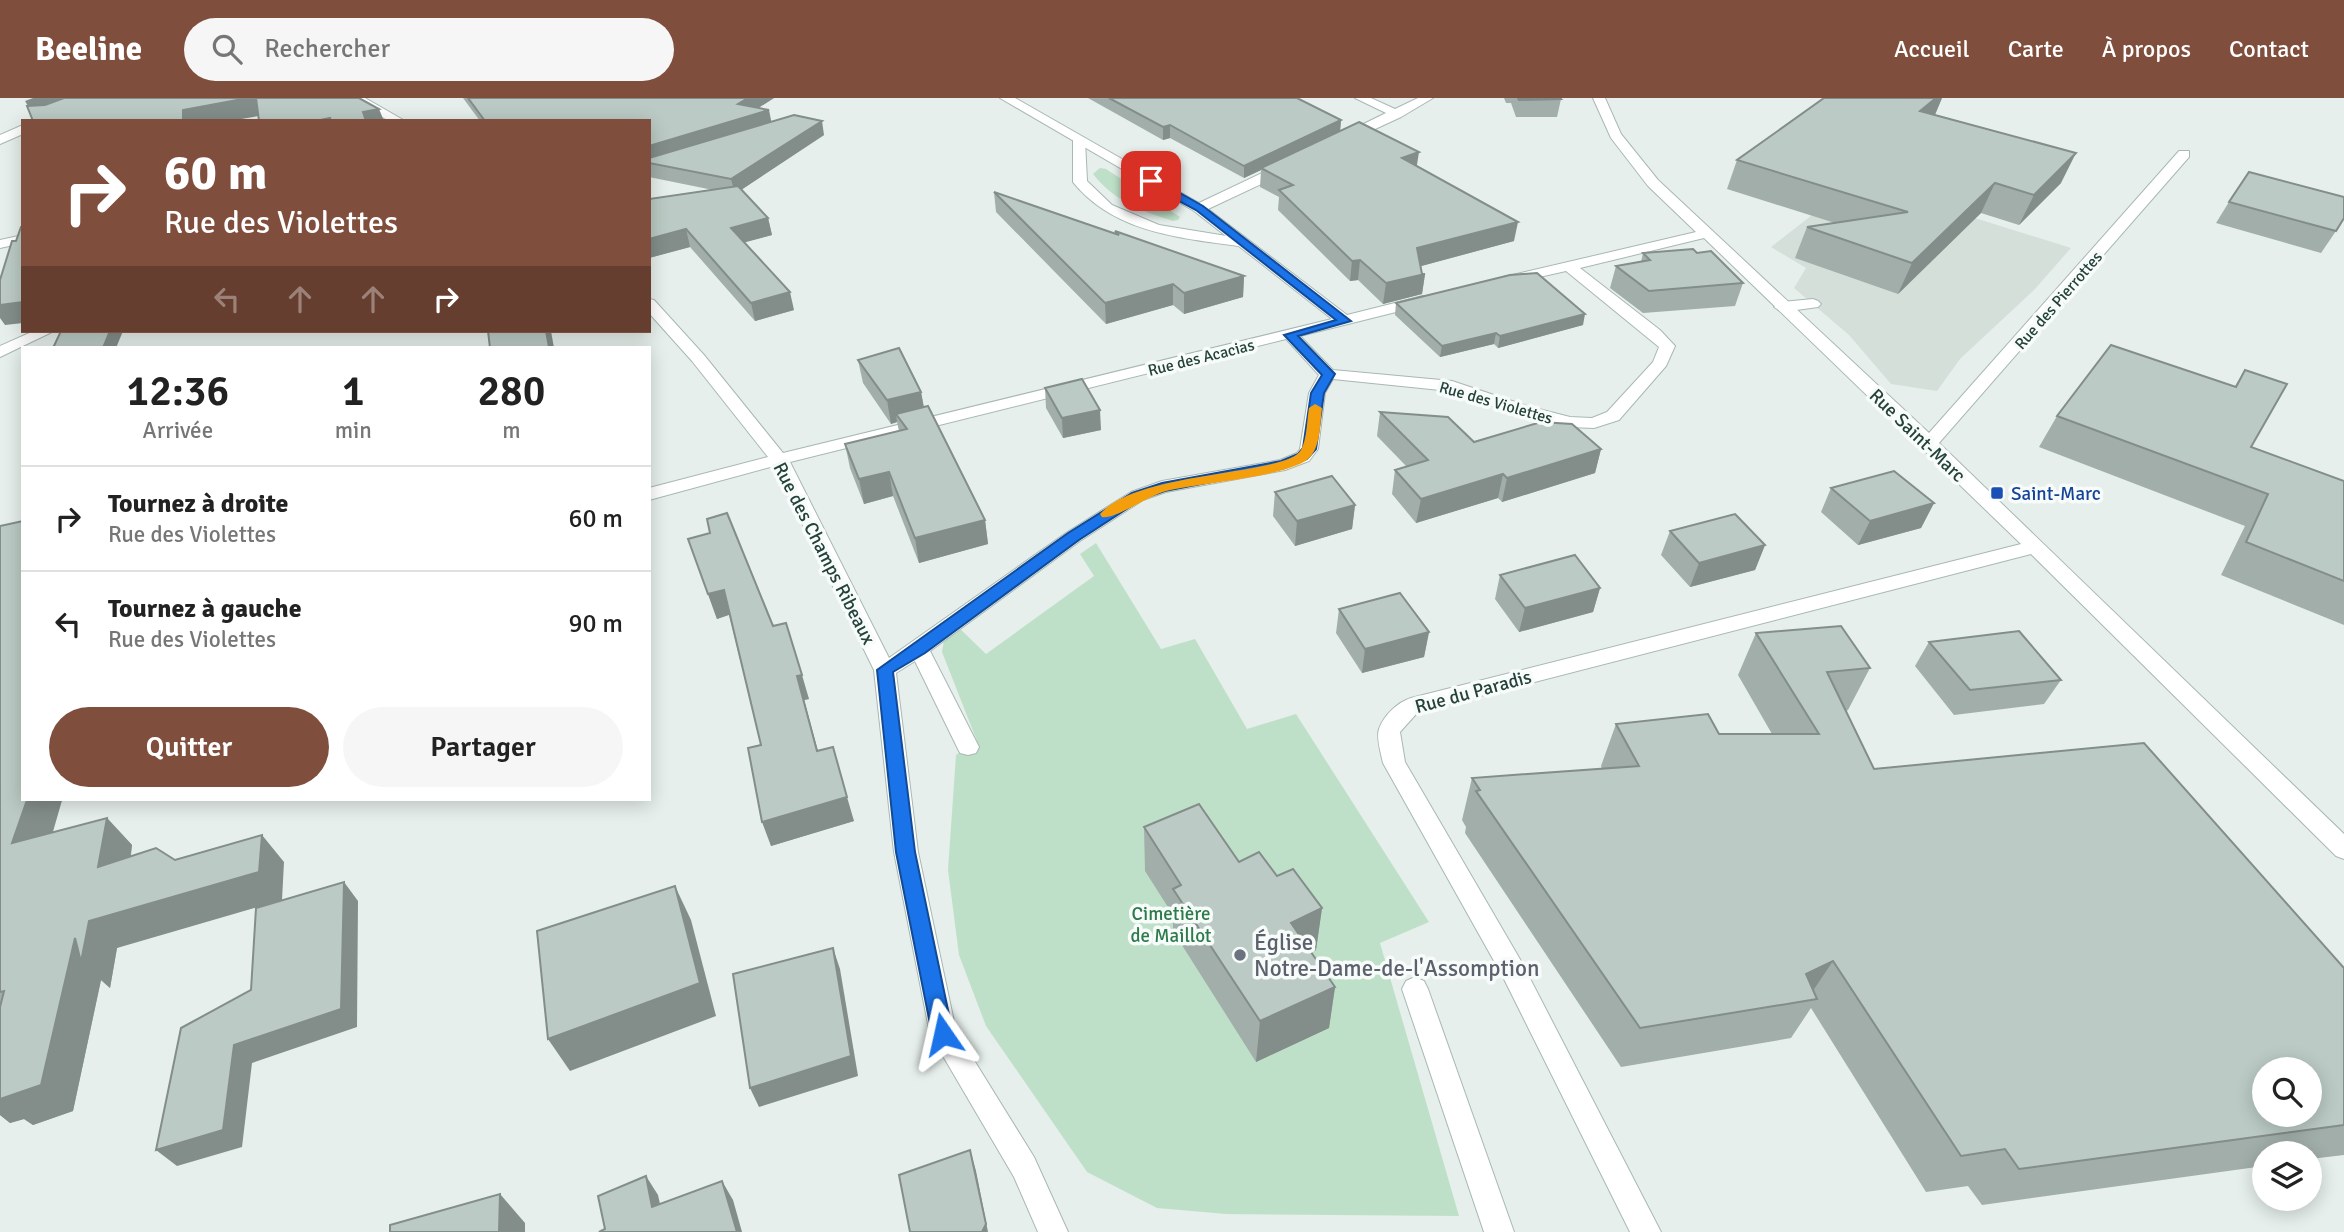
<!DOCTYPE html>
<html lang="fr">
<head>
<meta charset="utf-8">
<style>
	:root { --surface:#fff; --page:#f6f6f6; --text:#222; --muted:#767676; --line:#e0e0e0; --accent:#804e3d }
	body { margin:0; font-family:Signika,sans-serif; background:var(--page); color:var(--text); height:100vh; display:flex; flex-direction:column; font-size:26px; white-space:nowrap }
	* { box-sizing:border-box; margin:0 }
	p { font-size:23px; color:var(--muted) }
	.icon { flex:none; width:38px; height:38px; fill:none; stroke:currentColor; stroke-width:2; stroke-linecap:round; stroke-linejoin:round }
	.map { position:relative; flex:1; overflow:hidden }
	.panel { position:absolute; left:21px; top:248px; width:630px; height:455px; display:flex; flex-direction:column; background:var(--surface); border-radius:0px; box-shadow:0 4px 18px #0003 }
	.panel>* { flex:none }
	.guide { position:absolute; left:21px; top:21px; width:630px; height:214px; border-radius:0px; box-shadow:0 4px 18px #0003; background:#804e3d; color:#fff; overflow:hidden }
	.fabs { position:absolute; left:2252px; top:959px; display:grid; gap:14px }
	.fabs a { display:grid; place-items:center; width:70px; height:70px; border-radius:50%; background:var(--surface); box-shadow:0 4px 18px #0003; font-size:35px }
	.pin { position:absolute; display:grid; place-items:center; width:60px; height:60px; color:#fff; margin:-30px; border-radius:14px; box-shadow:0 4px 10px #0006 }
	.me { position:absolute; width:77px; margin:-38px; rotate:349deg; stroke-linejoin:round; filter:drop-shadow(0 0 5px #0008) }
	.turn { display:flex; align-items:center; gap:24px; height:147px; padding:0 28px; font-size:32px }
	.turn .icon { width:91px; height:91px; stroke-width:2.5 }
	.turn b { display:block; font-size:49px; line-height:60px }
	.lanes { display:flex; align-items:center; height:66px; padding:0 28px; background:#0003; justify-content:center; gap:35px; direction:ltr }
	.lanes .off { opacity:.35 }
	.eta { display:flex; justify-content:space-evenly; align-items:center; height:119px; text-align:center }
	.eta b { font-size:42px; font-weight:600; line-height:49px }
	.primary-button { display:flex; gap:14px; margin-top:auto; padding:14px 28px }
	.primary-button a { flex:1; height:80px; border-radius:42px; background:var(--accent); color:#fff; font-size:28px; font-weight:600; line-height:80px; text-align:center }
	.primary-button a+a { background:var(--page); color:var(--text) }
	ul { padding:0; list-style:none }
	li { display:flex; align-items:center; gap:21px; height:105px; padding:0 28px; border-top:2px solid var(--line) }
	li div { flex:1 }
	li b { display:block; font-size:26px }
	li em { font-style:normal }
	header { display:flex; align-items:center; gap:42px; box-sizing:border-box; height:98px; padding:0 35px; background:var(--accent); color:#fff }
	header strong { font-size:33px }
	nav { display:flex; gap:38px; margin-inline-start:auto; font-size:24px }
	.search { width:490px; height:63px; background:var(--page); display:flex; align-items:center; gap:18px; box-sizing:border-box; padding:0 24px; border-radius:38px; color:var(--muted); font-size:26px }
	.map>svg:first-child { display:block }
</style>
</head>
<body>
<header>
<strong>Beeline</strong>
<div class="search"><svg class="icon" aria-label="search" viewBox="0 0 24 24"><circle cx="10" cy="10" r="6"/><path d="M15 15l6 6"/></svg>Rechercher</div>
<nav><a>Accueil</a><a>Carte</a><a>À propos</a><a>Contact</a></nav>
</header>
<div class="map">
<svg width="2344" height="1134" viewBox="0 0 2344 1134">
	<rect width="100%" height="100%" fill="#e6efeb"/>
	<!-- built -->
	<path fill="#d4dfda" d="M1856,83l215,67 -37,42 -74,69 -23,32 -46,-7 -42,-49 -55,-47 12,-20 -35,-21z"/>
	<!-- green -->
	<g fill="#bfe0c8">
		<path d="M1100,70l6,1 74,48 -2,3 -5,1c-32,-10 -59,-20 -80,-47z"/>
		<path d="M1096,445l65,106 34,-10 52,90 49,-15 133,208 -49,21 79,273 -233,-2 -69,-6 -70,-36 -101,-146 -27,-71 -11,-85 8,-115 21,-14 -35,-89 2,-12 10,-17 32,31 108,-78 -14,-22z"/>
	</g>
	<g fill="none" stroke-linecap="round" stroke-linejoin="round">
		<defs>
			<g id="lane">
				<path d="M1079,39l6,4 2,40 25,24 47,20 86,14 7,4 -7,4c-62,-9 -130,-13 -172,-65v-41z"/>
				<path d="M1813,201l5,2 3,3 -3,3 -36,5 -8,-5 8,-5z"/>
				<path d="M919,544l7,2 3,5 50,98 -3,6 -8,2 -8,-2 -3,-6 -48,-98 3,-5z"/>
				<path d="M1415,879l9,4 4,8 86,243h-30l-82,-243 4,-8z"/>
			</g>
			<g id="street">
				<path d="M350,0h15l40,23h-16z"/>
				<path d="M1000,0h15l184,105 82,-39h10v6l-83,39 139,106 76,-19 8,5 -3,3 -128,32 33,34 119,11 75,25 43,11 22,1 15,-6 46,-50 6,-15 -93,-76 -57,13 -7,-4 2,-3 192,-45 -48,-46 -37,-48 -18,-40h12l16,36 37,46 271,253 250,-282h10v6l-250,286 405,391v25l-8,-3 -305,-302 -613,158 -18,20 5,30 116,199 140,271h-31l-127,-255 -120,-214c-2,-10 -7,-25 -4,-34 5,-14 19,-27 32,-31l610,-154 -317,-306 -124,30 80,62 15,16 -9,20 -47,54 -25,8 -24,-1 -55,-13 -65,-23 -117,-12 -8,14 -7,56 -9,12 -24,9 -119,22 -23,8 -63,41 -154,113 -30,19 22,179 38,179 78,126 34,75h-30l-24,-55 -84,-143 -36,-182 -20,-182 -100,-204 -125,34v-12l119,-31 -76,-96 -43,-48v-14l5,1 50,55 79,98 549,-134 -138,-108zM1286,241l33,36 -10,18 -9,56 -3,4 -17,7 -118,21 -31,11 -65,41 -177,125 -99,-196z"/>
				<path d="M1355,0h16l24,11 23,-11h15l-32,19 -54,25h-8v-6l47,-23z"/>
				<path d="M23,27v9l-23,10v-9z"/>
				<path d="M23,137v8l-23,5v-8z"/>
				<path d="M34,233h20l-54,26v-11z"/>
			</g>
		</defs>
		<!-- lane casing -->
		<use href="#lane" stroke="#a8b8b2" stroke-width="2"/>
		<!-- street casing -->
		<use href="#street" stroke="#a8b8b2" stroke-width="2"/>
		<!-- lane -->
		<use href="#lane" fill="#fff" fill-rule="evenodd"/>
		<!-- street -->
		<use href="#street" fill="#fff" fill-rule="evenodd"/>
	</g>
	<!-- wall -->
	<g fill="#a1aea9">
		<path d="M463,0h311l-16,10 14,14 52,13 -83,55 27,28 4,17 -28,7 50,68 -39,11 -65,-74 -41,11v-59l64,-9 -64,-13v-56h-169z"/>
		<path d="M1088,0h212l-1,1 42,21 -1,11 77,35 97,75 -93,25 1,8h3l-3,20 -39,10 -25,-24 -8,1 -72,-71 1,-13 -19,-10 1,-17 -17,8 -74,-40 -7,2z"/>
		<path d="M1504,0h56l1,1 -4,18h-41l-5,-14h-5z"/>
		<path d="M1824,0h118l-7,17 126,68 -42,42 -38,-12 -83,81 -103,-36 12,-31 28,-4 -108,-34 10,-29z"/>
		<path d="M994,94l121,42v-3l129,45 -1,21 -59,17 -11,-9 -67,19 -110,-112z"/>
		<path d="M2229,104l107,29 -15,22 -105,-30z"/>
		<path d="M1643,155h54l46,30 -8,23 -92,7 -33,-25 6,-22 25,-4z"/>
		<path d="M1396,205l187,22 -85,23 -4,-4 -54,13 -45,-42z"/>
		<path d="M858,262l63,32 3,15 61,113 3,24 -69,19 -26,-67 -29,8 -14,-36 -5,-24 54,-13 -2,-9 -6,2 -28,-41z"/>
		<path d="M2245,272l6,77 93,34v144l-123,-50 24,-49 -206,-79 18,-31 178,-30z"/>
		<path d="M1045,290l56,42 -38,8 -17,-30z"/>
		<path d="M1380,314l94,30 127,7 -6,24 -93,29 -4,-4 -82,25 -24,-29 3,-24 12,-3 -30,-31z"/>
		<path d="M1831,390l103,15 -13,25 -63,17 -37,-33z"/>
		<path d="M1275,394l80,13 -3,24 -57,17 -22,-30z"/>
		<path d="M0,428l62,274 -9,32 54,-14 25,27 -1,11 44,4 109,2 -167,86 -7,40 -9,-8 -28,131 -40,14 -9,-6 -14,4 -10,-8z"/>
		<path d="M1670,433l95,14 -10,25 -65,17 -29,-32z"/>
		<path d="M688,441l85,87 36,73 -5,1 14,51 36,70 -83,25 -10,-101 -32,-130 -12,4z"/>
		<path d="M1500,477l100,13 -7,24 -74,20 -24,-33z"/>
		<path d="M1339,511l90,23 -5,25 -62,16 -26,-40z"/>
		<path d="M1756,535l114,35 -22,42 -2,1 28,58 470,199v187l-34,4v-6h-46v13l-282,39 -14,-19 -42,6 -115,-184 -20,30 -170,29 -156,-234 1,-6 -4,-7 10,-42 130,-9 -1,-3 15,-42 103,10h53l-34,-59z"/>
		<path d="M1929,544l132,38 -17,24 -90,11 -39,-49z"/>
		<path d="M1144,729l95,35 83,46 -6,42 -4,3 23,34 -6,41 -73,34 -83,-131v-16l-28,-44z"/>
	</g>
	<!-- shaded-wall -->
	<g fill="#838d89">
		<path d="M33,0h55l-52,21 -11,-18z"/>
		<path d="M248,0h8l8,17 -34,6h-47v-11z"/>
		<path d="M748,0h26l-33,21 -3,-15z"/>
		<path d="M1936,0h6l-9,21 -13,-8z"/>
		<path d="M379,11l5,12h-18l-3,-9z"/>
		<path d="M769,12l3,15 -123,37v-16z"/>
		<path d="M1341,22l-1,12 -79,36v2l-17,8v-12z"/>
		<path d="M822,23l2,14 -89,59 -4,-15z"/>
		<path d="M1170,27v13l-7,2v-13z"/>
		<path d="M1419,54l-3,19 -14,-13z"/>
		<path d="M2076,55l-15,30 -42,42 15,-30z"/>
		<path d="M1995,85l-14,30 -83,81 14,-31z"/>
		<path d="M768,120l4,17 -37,10 -4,-17z"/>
		<path d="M1518,124l-4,19 -100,27 3,-20z"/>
		<path d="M686,131l4,18 -41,11v-19z"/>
		<path d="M1360,162l-2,20 -8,1 2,-20z"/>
		<path d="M1425,176l-3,20 -39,10 3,-21z"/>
		<path d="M1244,178l-1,21 -59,17v-21z"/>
		<path d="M1173,186v21l-67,19 -1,-21z"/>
		<path d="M790,194l4,18 -39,11 -4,-18z"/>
		<path d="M23,204v21l-18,2 -5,-7v-13z"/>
		<path d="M1585,216l-2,11 -85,23 2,-12z"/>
		<path d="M110,233h13l-7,17h-14z"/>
		<path d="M546,233h5l3,17h-11z"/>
		<path d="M1496,235l-2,11 -54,13 2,-11z"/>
		<path d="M921,294l4,23 -29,-1 1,8 -6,2 -4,-24z"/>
		<path d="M1100,312l1,20 -38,8 -1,-20z"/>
		<path d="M1601,351l-6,24 -93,29 5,-24z"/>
		<path d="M889,374l4,24 -29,8 -5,-25z"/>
		<path d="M1503,376l-5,24 -82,25 5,-24z"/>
		<path d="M1934,405l-13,25 -63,17 12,-24z"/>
		<path d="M1355,407l-3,24 -57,17 2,-25z"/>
		<path d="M985,422l3,24 -69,19 -4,-25z"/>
		<path d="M1765,447l-10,25 -65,17 9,-24z"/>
		<path d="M1600,490l-7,24 -74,20 6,-24z"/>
		<path d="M724,492l7,24 -14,5 -9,-25z"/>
		<path d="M1429,534l-5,25 -62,16 3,-24z"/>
		<path d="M802,577l7,24 -5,1 20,75 -27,-99z"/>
		<path d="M847,699l7,24 -83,25 -9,-24z"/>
		<path d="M27,702h35l-21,71 -29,-28z"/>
		<path d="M107,720l25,27 -7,49 -27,-27z"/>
		<path d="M262,737l22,27 -2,38 -165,48 -7,40 -9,-8 -28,131 -40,14 -9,-6 -14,4 -10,-8v-24l75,-153 14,-17z"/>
		<path d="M344,784l14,19 -1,126 -105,36 -10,84 -65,19 -21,-16 78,-105z"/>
		<path d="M675,788l16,34 25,96 -146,55 -22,-32z"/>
		<path d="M1322,810l-6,42 -30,15 5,-42z"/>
		<path d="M833,850l7,21 18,107 -99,31 -9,-19z"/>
		<path d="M1833,863l-27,40v-27z"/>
		<path d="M1335,889l-6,41 -73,34 4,-41z"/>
		<path d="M970,1052l6,21 12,61h-6z"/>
		<path d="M646,1078l12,19 7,31 -13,-19z"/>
		<path d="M722,1083l11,19 9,32h-5z"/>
		<path d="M500,1096l25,29v9h-26z"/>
	</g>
	<!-- building -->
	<g fill="#bbcac4" stroke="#838d89" stroke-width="2" fill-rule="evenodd">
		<path d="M64,0h184l-65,12v11h-150l-6,-15 18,-1z"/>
		<path d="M256,0h103l20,11 -16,3 3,9h-35l-1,-3 -14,3h-57z"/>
		<path d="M468,0h280l-10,6 31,6 -120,36v-25h-164z"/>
		<path d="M1109,0h188l44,22 -97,46 -74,-41 -7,2z"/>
		<path d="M1518,0h42l1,1 -42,1z"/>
		<path d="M1824,0h112l-16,13 156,42 -42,42 -39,-12 -83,80 -105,-36 101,-15 -171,-52z"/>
		<path d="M794,17l28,6 -91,58 -82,-16v-5z"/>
		<path d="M1359,24l60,30 -17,6 116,64 -101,26 5,26h3l-39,9 -26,-23 -8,1 -73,-71 14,-5 -32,-17z"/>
		<path d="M2249,74l95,25v21l-8,13 -107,-29z"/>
		<path d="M738,88l30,32 -37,10 59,64 -39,11 -65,-74 -37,10v-40z"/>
		<path d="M994,94l125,43 -4,-4 129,45 -60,17 -11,-9 -68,19z"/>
		<path d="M21,129h2v75l-23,3v-25l12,-39h4z"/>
		<path d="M1693,151l4,4 14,-2 32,32 -94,8 -33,-25 34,-6 -7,-7z"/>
		<path d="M1537,175l48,41 -85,22 -4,-3 -54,13 -46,-43 114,-28z"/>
		<path d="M61,233h49l-7,17h-50z"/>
		<path d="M488,233h58l3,16 -6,1h-53z"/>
		<path d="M2111,247l125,42 9,-17 42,14 -36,63 93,34v100l-98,-39 22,-48 -211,-78z"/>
		<path d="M899,250l22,44 -34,8 -29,-40z"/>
		<path d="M1082,281l18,31 -38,8 -17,-30z"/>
		<path d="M928,308l57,114 -70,18 -26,-66 -30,7 -14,-35 62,-15 -11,-15z"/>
		<path d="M1380,314l68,5 26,25 67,-20 31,2 29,25 -94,29 -4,-4 -82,25 -26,-29 33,-10z"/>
		<path d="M1894,373l40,32 -64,18 -39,-33z"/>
		<path d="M1332,378l23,29 -58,16 -22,-29z"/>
		<path d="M727,415l46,113 13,-3 16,52 -5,1 20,75 16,-4 14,50 -85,25 -14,-74 13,-3 -37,-155 -16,4 -20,-55 22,-6 -3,-14z"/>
		<path d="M1735,416l30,31 -66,18 -29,-32z"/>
		<path d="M23,423v279h4l-15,43 95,-25 -9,49 58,-19 19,12 87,-25 -3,37 -170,49 -8,41 -6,-24 -34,147 -41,14v-92l4,-16 -4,1v-466z"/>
		<path d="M1575,457l25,33 -75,20 -25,-33z"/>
		<path d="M1400,495l29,39 -64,17 -26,-40z"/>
		<path d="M1841,528l29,42 -43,4 47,97 270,-26 200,225v157l-325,44 -14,-20 -44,7 -128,-195 -27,13 11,25 -177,29 -164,-237 4,-1 -8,-12 167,-12 -23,-42 92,-10 11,20h100l-63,-101zM2264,971h46v46h-46z"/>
		<path d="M2019,533l42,49 -91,10 -41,-48z"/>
		<path d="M1199,706l40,58 20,-10 18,24 16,-7 29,39 -31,15 44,64 -75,34 -87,-132 8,-4 -37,-58z"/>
		<path d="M344,784l-3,127 -107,36 -11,85 -67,20 25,-122 70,-38 5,-82z"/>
		<path d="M675,788l25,97 -152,56 -11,-108z"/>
		<path d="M833,850l18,108 -101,32 -17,-114z"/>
		<path d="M970,1052l16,74 -4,8h-72l-11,-57z"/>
		<path d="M646,1078l6,31 70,-26 15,51h-138l6,-3 -7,-33z"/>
		<path d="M500,1096l-1,38h-109v-7z"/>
	</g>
	<!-- route -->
	<path fill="#1a73e8" stroke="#114b97" stroke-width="2" d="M1147,81h8l48,27 148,115 -53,15 37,38 -11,19 -8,56 -9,10 -22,9 -120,23 -23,8 -63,41 -154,113 -32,19 22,180 38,182 -3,7 -7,2 -8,-2 -3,-7 -36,-182 -19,-182 191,-137 64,-40 30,-10 119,-22 17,-7 5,-6 8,-55 11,-18 -38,-40 52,-15 -140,-110 -49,-26z"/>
	<!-- slow -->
	<path fill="#f59e0b" d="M1315,306l7,4c-2,15 -1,40 -14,51 -22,18 -110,24 -142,32 -16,4 -52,29 -64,26l-2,-3c39,-44 186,-38 201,-64 6,-11 6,-30 8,-42z"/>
	<!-- markers -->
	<rect fill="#1a4fb4" stroke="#f7fbf9" stroke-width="2.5" x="1990" y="388" width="14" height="14" rx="3.5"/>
	<circle fill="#6b7280" stroke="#f7fbf9" stroke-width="2.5" cx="1240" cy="857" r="7"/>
	<g text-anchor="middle" stroke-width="7" stroke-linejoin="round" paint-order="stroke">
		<!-- far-street labels -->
		<g font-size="16" fill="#24423a" stroke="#f7fbf9">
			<text transform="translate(2058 202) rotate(-49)" y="6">Rue des Pierrottes</text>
			<text transform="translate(1201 259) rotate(-14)" y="6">Rue des Acacias</text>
			<text transform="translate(1496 304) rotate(16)" y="6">Rue des Violettes</text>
		</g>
		<!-- street labels -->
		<g font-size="19" fill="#24423a" stroke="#f7fbf9">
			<text transform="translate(1918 337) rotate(44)" y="7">Rue Saint-Marc</text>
			<text transform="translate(825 455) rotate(63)" y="7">Rue des Champs Ribeaux</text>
			<text transform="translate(1473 593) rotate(-15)" y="7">Rue du Paradis</text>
		</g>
		<!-- transit labels -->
		<g font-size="19" fill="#164399" stroke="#f7fbf9" text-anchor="start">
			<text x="2011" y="402">Saint-Marc</text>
		</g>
		<!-- park labels -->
		<g font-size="19" fill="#2d7a4b" stroke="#f7fbf9">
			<text x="1171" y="822">Cimetière<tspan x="1171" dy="22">de Maillot</tspan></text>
		</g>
		<!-- near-worship labels -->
		<g font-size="23" fill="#5b616d" stroke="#f7fbf9" text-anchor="start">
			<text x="1254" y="852">Église<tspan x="1254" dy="26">Notre-Dame-de-l'Assomption</tspan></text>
		</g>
	</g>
</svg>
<div class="fabs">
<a><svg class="icon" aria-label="search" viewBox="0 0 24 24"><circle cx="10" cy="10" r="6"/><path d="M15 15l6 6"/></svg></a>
<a><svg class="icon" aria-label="layers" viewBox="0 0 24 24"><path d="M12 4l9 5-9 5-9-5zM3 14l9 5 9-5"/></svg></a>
</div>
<div class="pin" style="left:1151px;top:83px;background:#d93025"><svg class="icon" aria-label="arrive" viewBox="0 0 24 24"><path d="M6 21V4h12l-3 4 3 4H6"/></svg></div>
<svg class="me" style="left:943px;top:936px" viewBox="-20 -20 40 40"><path d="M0-17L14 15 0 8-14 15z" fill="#1a73e8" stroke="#fff" stroke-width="4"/></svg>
<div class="guide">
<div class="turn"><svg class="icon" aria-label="right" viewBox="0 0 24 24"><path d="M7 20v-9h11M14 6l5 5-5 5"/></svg><div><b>60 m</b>Rue des Violettes</div></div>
<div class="lanes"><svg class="icon off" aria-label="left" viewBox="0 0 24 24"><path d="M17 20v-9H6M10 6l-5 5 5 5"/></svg><svg class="icon off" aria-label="ahead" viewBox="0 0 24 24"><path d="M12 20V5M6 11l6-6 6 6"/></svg><svg class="icon off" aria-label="ahead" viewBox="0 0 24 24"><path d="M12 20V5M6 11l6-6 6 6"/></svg><svg class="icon" aria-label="right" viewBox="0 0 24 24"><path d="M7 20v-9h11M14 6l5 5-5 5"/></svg></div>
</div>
<section class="panel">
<div class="eta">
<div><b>12:36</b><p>Arrivée</p></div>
<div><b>1</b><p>min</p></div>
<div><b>280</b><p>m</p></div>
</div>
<ul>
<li><svg class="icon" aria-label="right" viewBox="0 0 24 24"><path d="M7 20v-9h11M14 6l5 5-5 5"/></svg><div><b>Tournez à droite</b><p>Rue des Violettes</p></div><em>60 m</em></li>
<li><svg class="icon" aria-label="left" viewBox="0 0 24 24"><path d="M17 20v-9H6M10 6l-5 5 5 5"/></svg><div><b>Tournez à gauche</b><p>Rue des Violettes</p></div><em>90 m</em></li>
</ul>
<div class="primary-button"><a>Quitter</a><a>Partager</a></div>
</section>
</div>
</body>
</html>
